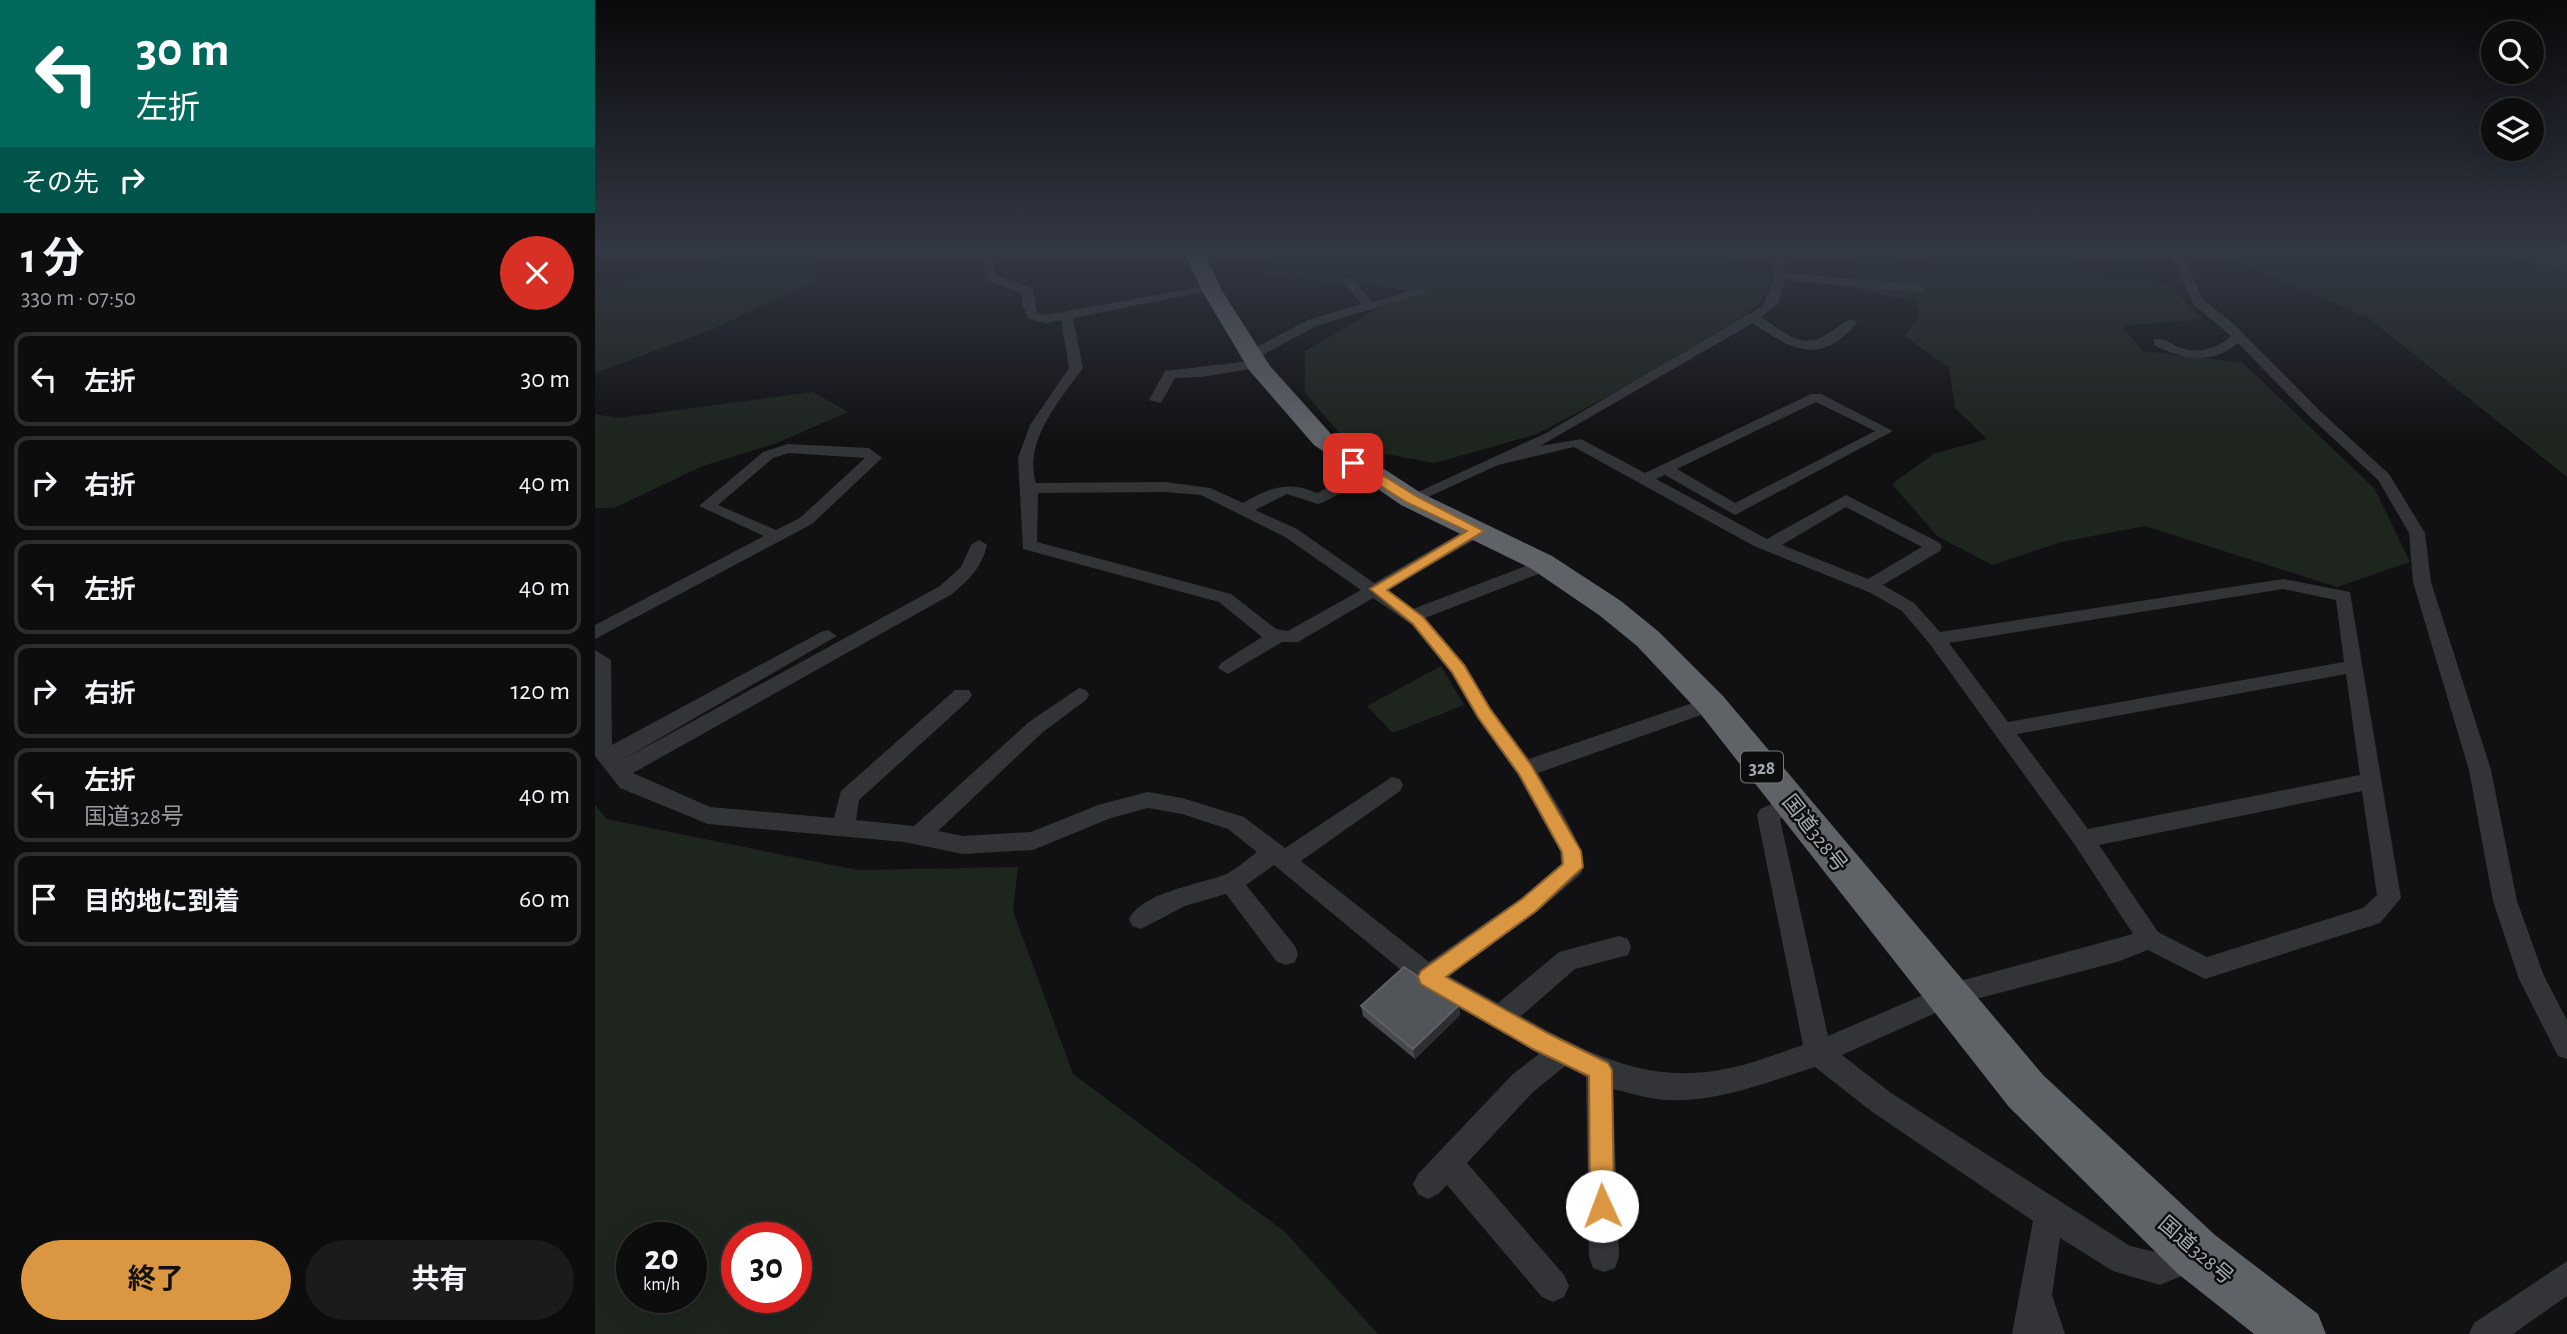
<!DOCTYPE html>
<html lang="ja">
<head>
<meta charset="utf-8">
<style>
	:root { --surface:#0d0d0e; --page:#1b1b1c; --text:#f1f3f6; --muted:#9a9c9e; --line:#2d2d2e; --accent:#db9641 }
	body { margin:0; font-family:"Alegreya Sans","Noto Sans JP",sans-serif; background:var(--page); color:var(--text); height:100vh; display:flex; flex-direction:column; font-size:26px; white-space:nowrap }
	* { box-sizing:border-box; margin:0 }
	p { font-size:23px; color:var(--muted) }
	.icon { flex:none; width:38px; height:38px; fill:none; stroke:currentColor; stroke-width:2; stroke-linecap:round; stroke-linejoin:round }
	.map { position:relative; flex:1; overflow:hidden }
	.drawer { display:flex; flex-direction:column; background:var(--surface); width:595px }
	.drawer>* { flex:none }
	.top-card { background:#00695c; color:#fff; overflow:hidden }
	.tools { position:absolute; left:1886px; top:21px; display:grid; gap:14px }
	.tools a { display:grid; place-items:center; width:63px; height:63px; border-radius:50%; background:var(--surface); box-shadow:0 7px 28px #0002,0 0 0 2px var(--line); font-size:35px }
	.speed { position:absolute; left:21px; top:1222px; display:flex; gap:14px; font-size:35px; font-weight:700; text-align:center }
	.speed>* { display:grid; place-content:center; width:91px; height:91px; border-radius:50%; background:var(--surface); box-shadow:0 7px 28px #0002,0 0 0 2px var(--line); line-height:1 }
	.speed small { font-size:18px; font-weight:400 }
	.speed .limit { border:10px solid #d22; background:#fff; color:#111 }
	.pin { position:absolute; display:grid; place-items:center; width:60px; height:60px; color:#fff; margin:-30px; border-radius:14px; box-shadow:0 4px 10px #0006 }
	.me { position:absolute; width:77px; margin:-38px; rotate:358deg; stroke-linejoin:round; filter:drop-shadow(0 0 5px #0008) }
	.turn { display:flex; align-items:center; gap:24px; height:147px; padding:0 21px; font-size:32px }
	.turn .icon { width:91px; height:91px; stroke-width:2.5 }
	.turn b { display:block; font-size:49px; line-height:60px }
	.then { display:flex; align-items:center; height:66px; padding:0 21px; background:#0003; gap:14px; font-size:26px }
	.round { display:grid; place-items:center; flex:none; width:74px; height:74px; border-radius:37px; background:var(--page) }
	.overview { display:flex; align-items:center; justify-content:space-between; height:119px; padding:0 21px }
	h1 { font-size:42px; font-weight:700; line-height:52px }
	.action { display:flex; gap:14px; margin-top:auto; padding:14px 21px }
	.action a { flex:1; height:80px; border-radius:42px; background:var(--accent); color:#111; font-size:28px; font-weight:700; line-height:80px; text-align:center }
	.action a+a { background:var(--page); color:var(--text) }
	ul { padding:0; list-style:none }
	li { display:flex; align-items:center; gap:21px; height:94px; margin:0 14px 10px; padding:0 7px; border:4px solid var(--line); border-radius:14px }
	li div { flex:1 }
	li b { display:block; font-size:26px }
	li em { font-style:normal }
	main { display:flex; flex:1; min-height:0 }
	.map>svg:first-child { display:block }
</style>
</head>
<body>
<main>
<section class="drawer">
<div class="top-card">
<div class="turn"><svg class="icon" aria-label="left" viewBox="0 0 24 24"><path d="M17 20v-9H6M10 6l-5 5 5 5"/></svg><div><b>30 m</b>左折</div></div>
<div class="then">その先<svg class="icon" aria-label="right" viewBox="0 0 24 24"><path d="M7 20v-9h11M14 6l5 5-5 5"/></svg></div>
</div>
<div class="overview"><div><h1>1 分</h1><p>330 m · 07:50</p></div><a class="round" style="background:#d93025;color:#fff"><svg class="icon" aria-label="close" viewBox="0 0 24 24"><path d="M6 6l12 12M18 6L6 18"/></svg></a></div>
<ul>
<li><svg class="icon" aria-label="left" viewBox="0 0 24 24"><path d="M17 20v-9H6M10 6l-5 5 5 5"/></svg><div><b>左折</b></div><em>30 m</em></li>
<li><svg class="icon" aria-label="right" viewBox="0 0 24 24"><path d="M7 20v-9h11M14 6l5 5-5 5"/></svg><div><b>右折</b></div><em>40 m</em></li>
<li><svg class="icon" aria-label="left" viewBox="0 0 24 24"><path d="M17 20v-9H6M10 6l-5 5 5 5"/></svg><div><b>左折</b></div><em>40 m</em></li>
<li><svg class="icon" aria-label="right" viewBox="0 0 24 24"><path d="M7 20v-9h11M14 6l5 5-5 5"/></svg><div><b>右折</b></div><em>120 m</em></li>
<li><svg class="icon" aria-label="left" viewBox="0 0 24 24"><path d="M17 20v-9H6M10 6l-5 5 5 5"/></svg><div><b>左折</b><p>国道328号</p></div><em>40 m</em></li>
<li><svg class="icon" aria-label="arrive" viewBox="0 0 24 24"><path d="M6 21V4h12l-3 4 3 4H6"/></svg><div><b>目的地に到着</b></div><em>60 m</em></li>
</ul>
<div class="action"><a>終了</a><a>共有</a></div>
</section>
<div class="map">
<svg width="1972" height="1334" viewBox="0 0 1972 1334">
	<rect width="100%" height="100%" fill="#111113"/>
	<!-- green -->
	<g fill="#1e241e" fill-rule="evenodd">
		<path d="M686,252h443l-2,15 48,6 -2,19 -34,37 -197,105 -102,29 -83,-15 -47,-55v-42l104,-61 -142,-15z"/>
		<path d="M1266,252l67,24 8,-10 -1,-14h218v8l-83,-1 3,14 95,11 34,35 -80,7 21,25 100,12 132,126 35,73 -73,25 -192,-61 -84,16 -69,23 -55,-29 -45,-52 41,-30 54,-15 -32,-31 -6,-41 -45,-31 15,-19 -3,-16 -61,-12z"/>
		<path d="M1603,252h364l5,3v222l-197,-158 -130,-58z"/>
		<path d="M173,254h49l-8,30 -96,45 -118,44v-86l97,-16z"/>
		<path d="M218,392l35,20 -71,31 -74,23 -89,42h-19v-94l23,4z"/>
		<path d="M846,666l23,39 -71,28 -26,-27z"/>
		<path d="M0,804l11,15 251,51 161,-3 -5,44 60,163 212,158 93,102h-783zM96,1237v60h-59v-60zM201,1237v60h-59v-60z"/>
	</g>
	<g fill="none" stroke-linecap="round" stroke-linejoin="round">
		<!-- river -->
		<path fill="#2c353a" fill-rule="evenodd" d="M1907,252h45l20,5v14l-62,-14z"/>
		<!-- street -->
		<g fill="#333437" fill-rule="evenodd">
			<path d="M386,252h12l2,23 38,14 4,24 9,2 165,-30 6,4 -144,29 10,50c-23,32 -60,73 -47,115l129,-1 45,6 33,15c26,-15 45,-23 74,-10l46,-23h10v6l-49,26 -6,2 -31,-10 -32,16 42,19 77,54 97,-56h12l2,4 -2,4 -97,56 27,18 126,-48h12l3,4 -3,4 -126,49 40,46 26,44 38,51 175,-60h14l3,5 -3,5 -180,64c12,21 54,79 43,101l-44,38 -88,64 49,27 61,-51 60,-16 9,3 3,8 -3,8 -53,14 -54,47c69,38 128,70 209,52 25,-5 49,-15 73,-23l-46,-230 3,-6 31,-13 8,2 3,6 -3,6 -19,9 48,217 121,-52 184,-50 -58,-89 -146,-202 -27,-32 -31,-18 -117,-47 -180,-99 -76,18 -81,37 -6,2 -8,-5 143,-66 217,-127 10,-24v-30h12v21l134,12 6,4 -6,4 -134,-13 -7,23 -17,14c40,27 47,35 87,2l10,3c-38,44 -65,29 -105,1l-213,123 41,-7 64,34 166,-79h10l72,37 -158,84 -70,-40 -9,4 111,60 79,-44 94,48 2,4 -2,4 -57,34 31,18 26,29 343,-53 67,13 51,306 -21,25 -175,56 -57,-29 -31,12 -164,43 -111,50 49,38 239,153 30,7 32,-12 11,4 4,11 -4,11 -43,18 -47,-14 -53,-33 -8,57 13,39h-53l21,-113 -162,-110 -56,-44c-51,16 -105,39 -159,32 -14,-2 -29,-7 -43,-10l6,168 -4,11 -11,4 -11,-4 -4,-11 -3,-180 -21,-11 -32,26 -66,71 97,112 5,11 -5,11 -11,5 -11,-5 -95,-112 -9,9 -10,5 -10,-5 -5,-10 5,-10 95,-100 26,-20 -120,-69 -145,-120 -28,20 49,61 3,8 -3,8 -9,3 -9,-3 -51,-68 -41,12 -44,23 -9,-3 -3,-7c13,-26 67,-34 92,-43 13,-4 25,-16 36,-24l-29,-23 -46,-15 -34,-6 -37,10 -78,32 -70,4 -59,-12 -196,-18 -88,-36 -25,-32v-106l16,10 1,85 209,-113 7,-2 9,6 -215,124 318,-174 21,-19 10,-22 8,-5 8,5c-5,22 -18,35 -35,49l-319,179 77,34 124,11 7,-27 114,-101h14l3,5 -3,5 -110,100 -3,20 58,6 115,-104 50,-34 7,2 3,5 -3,5 -43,32 -105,99 25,5 68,-4 67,-27 50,-13 34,6 62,19 41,31 107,-71 8,2 3,6 -3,6 -99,70 128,101 92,-64 40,-34 -1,-13 -43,-77 -40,-56 -26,-45 -39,-48 -39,-27 -75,44h-16l-54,32 -10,-6 3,-5 41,-26 -43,-35 -196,-53 -5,-91 12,-33 39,-57 -8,-48 -15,3 -18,-4 -6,-16 1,-9 -38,-15zM1221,402l59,29 -140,72 -58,-34zM570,492l36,3 84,42 76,53 -73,41 -12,-2 -45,-35 -194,-52 1,-49zM1251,507l76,40 -54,32 -86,-34zM1688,589l53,11 8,62 -336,60 -59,-79zM1751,674l14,101 -272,54 -71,-95zM1767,791l15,104 -14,13 -156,49 -49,-25 -59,-87z"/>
			<path d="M1575,252h11l22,48 30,23 85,86 71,65 36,59 6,49 60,188 26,131 27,75 23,44v39l-9,-3 -39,-77 -26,-78 -24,-131 -56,-188 -4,-49 -31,-53 -70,-65 -70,-72c-25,22 -56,17 -84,2v-6c9,-1 14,3 22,7 21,9 39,4 55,-10l-37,-31z"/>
			<path d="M747,278h8l23,24 48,-14 6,4 -111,34 -59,32h-10v-6l61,-32 54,-16 -20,-22z"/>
			<path d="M663,360l5,1v6l-62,10 -26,1 -14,25 -12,-3 16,-29z"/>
			<path d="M193,444l81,4 13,10 -70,66 -217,115v-14l169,-89 -65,-30 64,-54zM194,453l76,5 -65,60 -24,12 -58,-25 55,-47z"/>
			<path d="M1972,1261v35l-54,38h-44l5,-11z"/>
		</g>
		<!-- highway -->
		<path fill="#5f6267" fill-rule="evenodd" d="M589,252h20l17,37 49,77 62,69 89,58 131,63 69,45 38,31 64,64 320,379 172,160 103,79 8,20h-72l-77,-61 -168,-166 -310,-395 -62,-66 -38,-31 -69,-47 -129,-63 -87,-60 -65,-75 -48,-81z"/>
	</g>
	<!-- wall -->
	<path fill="#47494d" d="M864,1005l1,10 -45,44 -52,-43 -2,-10z"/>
	<!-- shaded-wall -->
	<path fill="#2d2e31" d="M864,1005l1,10 -45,44 -2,-10z"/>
	<!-- building -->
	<path fill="#515458" stroke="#5e6166" stroke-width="2" d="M809,967l55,38 -46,44 -52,-43z"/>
	<!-- sky -->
	<linearGradient id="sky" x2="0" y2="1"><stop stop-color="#09090a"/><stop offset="0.57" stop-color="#323844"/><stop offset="1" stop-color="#323844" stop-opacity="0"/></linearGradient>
	<rect width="1972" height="439" fill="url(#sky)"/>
	<!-- route -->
	<path fill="#db9641" stroke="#8e622a" stroke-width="2" d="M754,460h9l58,36 68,35 -97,59 36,27 41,48 26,44 41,56 50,86 2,16 -47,44 -90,66 103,57 59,29 4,7 2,136 -3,9 -9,4 -9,-4 -3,-9 -1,-130 -56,-27 -112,-65 -3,-7 3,-6 101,-72 41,-35 -1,-12 -43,-78 -41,-57 -26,-45 -39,-48 -43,-35 97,-58 -61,-29 -57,-36z"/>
	<g text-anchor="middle" stroke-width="5" stroke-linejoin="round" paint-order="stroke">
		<!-- shield labels -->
		<rect fill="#0c0d0d" stroke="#767b80" stroke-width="2" x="1146" y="751.5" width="42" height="31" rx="5"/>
		<g font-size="19" font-weight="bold" fill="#a4aab2">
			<text x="1167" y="774">328</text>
		</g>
		<!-- street labels -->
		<g font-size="21" fill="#a4aab2" stroke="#0c0d0d">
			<text transform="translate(1220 833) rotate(52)" y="7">国道328号</text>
			<text transform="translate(1601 1250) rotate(41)" y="7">国道328号</text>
		</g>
	</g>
</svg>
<div class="tools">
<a><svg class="icon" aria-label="search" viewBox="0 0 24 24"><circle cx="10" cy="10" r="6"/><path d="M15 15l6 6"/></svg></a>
<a><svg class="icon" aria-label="layers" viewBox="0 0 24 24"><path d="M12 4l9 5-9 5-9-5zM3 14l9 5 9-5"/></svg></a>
</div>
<div class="speed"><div>20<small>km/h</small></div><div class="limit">30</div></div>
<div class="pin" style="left:758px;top:463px;background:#d93025"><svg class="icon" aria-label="arrive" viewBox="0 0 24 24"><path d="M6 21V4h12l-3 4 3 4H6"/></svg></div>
<svg class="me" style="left:1007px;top:1206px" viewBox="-20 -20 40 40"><circle r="19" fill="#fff"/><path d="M0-13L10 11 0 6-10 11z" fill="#db9641"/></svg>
</div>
</main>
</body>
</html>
